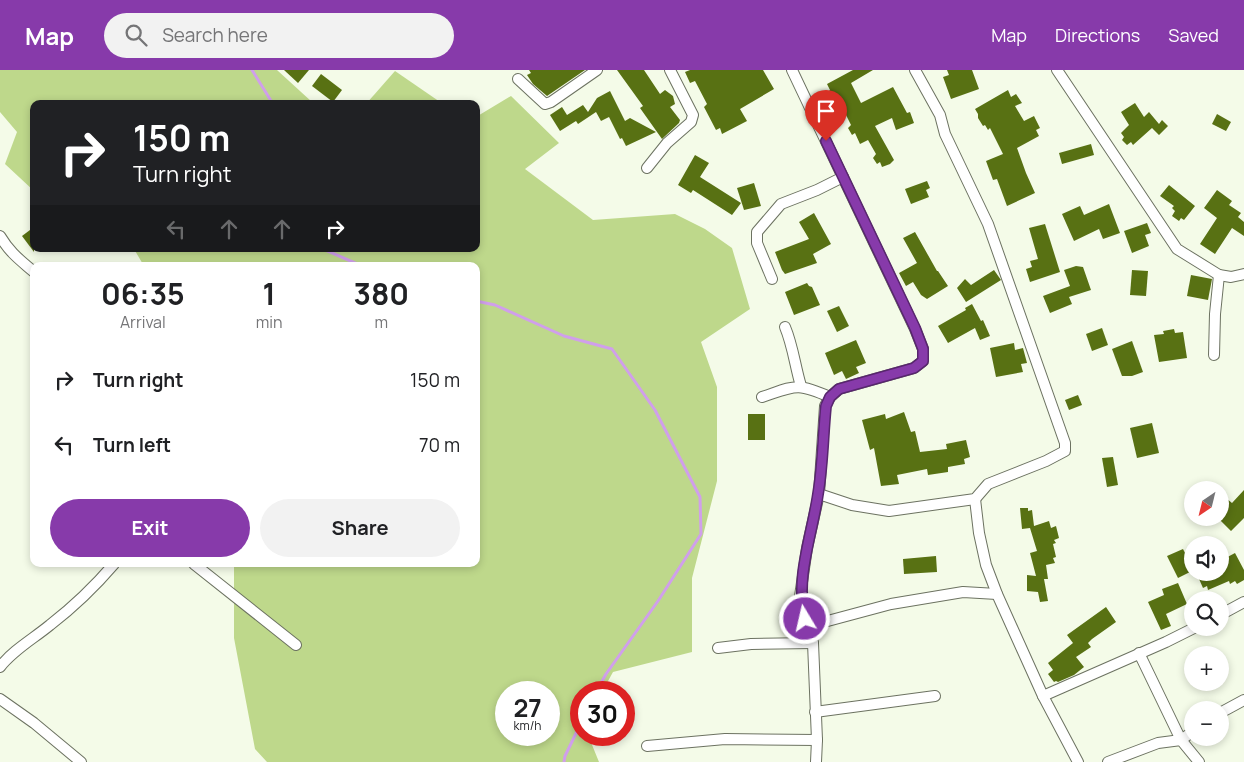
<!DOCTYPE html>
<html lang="en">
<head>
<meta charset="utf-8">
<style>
	:root { --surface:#fff; --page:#f2f2f2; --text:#202124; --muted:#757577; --accent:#873aaa }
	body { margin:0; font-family:Manrope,sans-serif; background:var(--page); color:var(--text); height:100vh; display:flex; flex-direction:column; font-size:19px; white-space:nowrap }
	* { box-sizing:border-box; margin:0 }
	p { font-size:16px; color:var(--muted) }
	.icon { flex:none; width:28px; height:28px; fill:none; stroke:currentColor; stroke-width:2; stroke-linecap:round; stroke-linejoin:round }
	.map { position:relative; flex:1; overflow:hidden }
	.details { position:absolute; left:30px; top:192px; width:450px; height:305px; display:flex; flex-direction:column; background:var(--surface); border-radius:10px; box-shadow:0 2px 8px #0003 }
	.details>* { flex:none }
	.top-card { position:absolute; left:30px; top:30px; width:450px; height:152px; border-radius:10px; box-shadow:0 2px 8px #0003; background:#202124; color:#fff; overflow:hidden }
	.needle { width:32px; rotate:215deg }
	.tools { position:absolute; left:1184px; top:411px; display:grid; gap:10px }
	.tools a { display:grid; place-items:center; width:45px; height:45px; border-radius:50%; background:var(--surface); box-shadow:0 2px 8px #0003; font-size:25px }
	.speed { position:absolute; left:495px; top:611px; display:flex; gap:10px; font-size:25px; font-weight:700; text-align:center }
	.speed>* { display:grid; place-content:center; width:65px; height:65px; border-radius:50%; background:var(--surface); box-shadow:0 2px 8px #0003; line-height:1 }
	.speed small { font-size:12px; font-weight:400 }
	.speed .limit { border:8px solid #d22; background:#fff; color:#111 }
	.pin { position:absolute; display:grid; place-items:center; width:42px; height:42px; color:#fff; margin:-51px -21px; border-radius:50% 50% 50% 0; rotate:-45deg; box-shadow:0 0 5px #0007 }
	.pin .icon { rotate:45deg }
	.me { position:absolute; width:55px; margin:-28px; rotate:351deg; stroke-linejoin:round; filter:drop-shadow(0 0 4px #0008) }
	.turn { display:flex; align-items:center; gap:18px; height:105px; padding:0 20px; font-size:22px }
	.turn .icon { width:65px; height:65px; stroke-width:2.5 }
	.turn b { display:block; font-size:35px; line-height:42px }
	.lanes { display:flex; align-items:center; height:48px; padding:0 20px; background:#0003; justify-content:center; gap:25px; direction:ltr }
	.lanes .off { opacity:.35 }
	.eta { display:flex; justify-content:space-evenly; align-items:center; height:85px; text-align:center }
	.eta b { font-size:30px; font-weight:700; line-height:35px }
	.action { display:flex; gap:10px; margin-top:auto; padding:10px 20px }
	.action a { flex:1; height:58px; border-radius:30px; background:var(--accent); color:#fff; font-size:20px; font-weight:700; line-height:58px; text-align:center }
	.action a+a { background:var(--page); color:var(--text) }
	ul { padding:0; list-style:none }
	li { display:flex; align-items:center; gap:15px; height:65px; padding:0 20px }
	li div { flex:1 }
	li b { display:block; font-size:19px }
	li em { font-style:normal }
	header { display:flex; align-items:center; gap:30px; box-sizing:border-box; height:70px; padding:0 25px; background:var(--accent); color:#fff }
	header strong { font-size:24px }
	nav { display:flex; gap:28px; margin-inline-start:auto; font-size:18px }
	.search { width:350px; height:45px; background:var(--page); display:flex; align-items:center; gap:12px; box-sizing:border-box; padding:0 18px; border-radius:28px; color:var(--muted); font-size:19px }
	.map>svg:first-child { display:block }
</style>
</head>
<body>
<header>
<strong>Map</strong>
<div class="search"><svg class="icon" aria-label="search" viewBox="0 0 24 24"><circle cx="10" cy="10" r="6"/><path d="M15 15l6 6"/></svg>Search here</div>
<nav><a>Map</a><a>Directions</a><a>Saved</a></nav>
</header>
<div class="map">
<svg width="1244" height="692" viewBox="0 0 1244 692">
	<rect width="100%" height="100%" fill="#f4fbe8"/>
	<!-- green -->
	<g fill="#bed88b" fill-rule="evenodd">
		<path d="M0,0h277l35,32 4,2h-282v87l-29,-27 12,-32 -17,-20z"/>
		<path d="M395,1l48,33h-77z"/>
		<path d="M511,26l48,47 -34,26 68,51 82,-6 30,15 27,19 18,61 -49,33 16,45v94l-25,97v74l-79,20 -11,20h-21v43h7l11,27h-332l-12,-13 -21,-111v-74h242v-298h-332l-10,-17h342v-132zM506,622h43v43h-43z"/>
	</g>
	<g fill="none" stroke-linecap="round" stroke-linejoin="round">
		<!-- stream -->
		<g stroke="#d09feb" stroke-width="3">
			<path d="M252,0l21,34"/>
			<path d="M323,179l39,17"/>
			<path d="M476,231l19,4 69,31 48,13 43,61 45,87 1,37 -43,67 -52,73 -10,18"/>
			<path d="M564,692l1,-6 16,-33"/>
		</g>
	</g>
	<!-- building -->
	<g fill="#587113">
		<path d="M284,0h25l-11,13z"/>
		<path d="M529,0h56l-38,26 -14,-12 -6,-9 4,-2z"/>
		<path d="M617,0h27l16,24 5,-4 8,6 2,8 -5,3 10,13 -1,3 -17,16 -22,-31 3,-2z"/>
		<path d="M690,0h73l11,19 -34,20 7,12 -25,13 -2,-6 -4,2 -12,-23 3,-3 -12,-23 -5,2 -5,-11z"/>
		<path d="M853,0h20l-22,13 10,20 32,-16 14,26 3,-1 4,11 -18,7 -4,-12 -17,8 19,34 -4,4 -8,3 -2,-5 -3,2 -4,-6 3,-4 -8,-14 -8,4 -5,-11 -3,2 -4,-7 3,-3 -10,-20 -2,1 -3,-6 -4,2 -5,-9 3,-3 -3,-6z"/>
		<path d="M947,0h25l7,19 -28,10 -8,-22 6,-2z"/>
		<path d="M321,4l21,16 -9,12 -21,-16z"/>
		<path d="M1008,20l3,7 5,-3 6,9 -7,3 9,15 10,-5 6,12 -4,2 3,6 -22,12 9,25 9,20 -28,13 -10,-27 -4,1 -7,-19 17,-7 -13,-26 -2,2 -3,-5 -2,1 -5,-8v-4l-3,-5z"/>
		<path d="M610,21l15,30 5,-3 26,14 -30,14 -4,-8 -2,1 -11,-22 -8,4 -5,-9 -18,12 -2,-3 -16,10 -10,-16 12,-8 5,8 16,-10 5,7 9,-14z"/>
		<path d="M1135,33l9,14 5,-5 10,12 3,-4 6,6 -9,9 -7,-7 -19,17 -2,-3 -4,3 -5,-5 2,-3 -3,-4 8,-8 -8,-13z"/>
		<path d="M1217,44l14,8 -5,9 -14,-7z"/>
		<path d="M1091,74l3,11 -32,9 -3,-11z"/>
		<path d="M695,85l14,8 -9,14 41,26 -9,12 -39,-25 -2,3 -13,-8z"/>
		<path d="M927,111l3,7 -4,2 3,7 -18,7 -6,-15z"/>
		<path d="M754,113l7,23 -17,4 -7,-22z"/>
		<path d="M1169,115l26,21 -11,14 -3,-2 -2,3 -7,-5 3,-5 -3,-3 2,-2 -14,-10z"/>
		<path d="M1217,120l15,11 -3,4 12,8 -3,4 6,5v14l-12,-8 -17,26 -15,-10 17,-26 -13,-10z"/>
		<path d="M1109,134l11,29 -17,6 -4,-10 -25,12 -12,-27 18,-8 4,9z"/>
		<path d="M814,143l17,31 -18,10 4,9 -32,11 -3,-4 -7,-18 34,-13 -10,-17z"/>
		<path d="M1147,153l4,10 -6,2 4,11 -17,7 -8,-22z"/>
		<path d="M1045,154l15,48 -30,10 -4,-13 6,-2 -2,-6 8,-2 -9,-31z"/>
		<path d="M34,157v25l-12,-16z"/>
		<path d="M915,162l22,39h1l10,15 -21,13 -6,-4 -8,-13 -7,4 -7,-13 18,-10 -14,-25z"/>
		<path d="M1076,196l7,1 8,23 -22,7 3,7 -22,9 -7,-17 27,-10 -6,-16z"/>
		<path d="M994,200l7,10 -35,22 -9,-14 8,-9 6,6z"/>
		<path d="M1132,200l16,1 -2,25 -16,-1z"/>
		<path d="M1191,205l21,4 -4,21 -21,-4z"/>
		<path d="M807,213l2,3 3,1 8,18 -26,10 -9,-23z"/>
		<path d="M972,234l9,17 2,-1 7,16 -10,4 -5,-12 -27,15 -10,-17 28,-16 -1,-2z"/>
		<path d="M839,236l10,20 -12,6 -10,-21z"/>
		<path d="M1102,258l6,17 -16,6 -6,-17z"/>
		<path d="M1174,259l1,4 8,-1 4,26 -28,4 -5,-27 10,-1 -1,-3z"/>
		<path d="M856,270l10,23 -10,4 3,6 -13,6 -4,-8 -8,4 -9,-22z"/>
		<path d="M1132,271l11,31 -11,4h-10l-10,-27z"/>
		<path d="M1014,273l1,7 8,-2 4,15 -6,1 2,8 -27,5 -6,-29z"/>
		<path d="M1078,325l4,10 -13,5 -4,-10z"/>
		<path d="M904,342l7,20 4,-1 5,21 27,-3 -1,-5 20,-4 4,17 -6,2 1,5 -17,3v5l-20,3 -1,-6 -30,6 2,9 -18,2 -7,-38 -4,2 -8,-30 23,-6 1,5z"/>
		<rect x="748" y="344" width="17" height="26"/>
		<path d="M1152,353l7,30 -22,5 -7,-30z"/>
		<path d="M1113,387l5,28 -11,2 -5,-29z"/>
		<path d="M1244,420v28l-13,13 -11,-11v-17l6,-5 6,5z"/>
		<path d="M1020,438h8v3l4,-1 2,16 15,-5 2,7 5,-2 3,12 -5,2 2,3 -3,1 3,13 -3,1 2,5 -9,2 2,14h-4l4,22 -8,1 -2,-10 -11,-1v-16l9,1 -6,-23 7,-2 -7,-23 -8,1z"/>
		<path d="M1183,479l4,8 5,-3v17l-14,7 -11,-22z"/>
		<path d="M1235,483l9,17v10l-7,4 -2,-3 -5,3 -1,-3 -21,9 -1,-4 -4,2 -7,-16h24v-11z"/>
		<path d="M936,486l1,16 -33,2 -1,-15z"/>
		<path d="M1178,513l9,21 -21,10 5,12 -10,4 -13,-28 16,-7 -2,-6z"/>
		<path d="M1106,537l10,15 -24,17 -4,4 3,4 -15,10 8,10 -10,8 -16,7 -2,-1 -2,1 -6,-8 5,-4 -5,-7 25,-20 -6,-8z"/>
	</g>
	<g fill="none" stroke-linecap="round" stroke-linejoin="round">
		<defs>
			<g id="minor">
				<path d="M792,0l123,259 8,20v12l-9,7 -75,21 -9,8 -5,9 -6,88 -12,54 -7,48 5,23 4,7 4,17 4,97 -1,22"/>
				<path d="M1057,0l120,179 42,26 12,2 13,-3"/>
				<path d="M518,9l27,25 6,-2 46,-32"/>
				<path d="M647,98l20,-25 24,-21 2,-7 -23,-45"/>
				<path d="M0,166c11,18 19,23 34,36"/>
				<path d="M772,209l-15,-36v-11l24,-28 36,-14 26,-13"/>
				<path d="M785,257c8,19 10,39 16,59"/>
				<path d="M1214,285l1,-41 4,-39"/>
				<path d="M762,327c33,-11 34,-15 68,0"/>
				<path d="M819,424l33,11 37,6 86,-12 13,-15 58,-23 19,-10v-8l-77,-219 -43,-90 -5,-19 -25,-45"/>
				<path d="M975,429l4,34 7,32 11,29 46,102 35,66"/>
				<path d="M194,494l102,81"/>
				<path d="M1220,545l24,-13"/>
				<path d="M809,556l82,-22 72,-12 34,2"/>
				<path d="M718,578l33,-4 62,-1"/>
				<path d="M1139,583l42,87 11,-8"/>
				<path d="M0,597c13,-17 33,-28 50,-42 22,-17 46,-40 64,-61"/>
				<path d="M1043,626l123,-54 28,-14"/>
				<path d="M0,629l34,24 47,39"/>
				<path d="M815,642l120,-16"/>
				<path d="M1220,643l24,-13"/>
				<path d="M647,676l78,-7 92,1"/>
				<path d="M1108,692l50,-19 23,-3 18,22"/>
			</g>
		</defs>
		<!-- minor casing -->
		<use href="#minor" stroke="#6c7261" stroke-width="12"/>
		<!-- minor -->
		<use href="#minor" stroke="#fff" stroke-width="10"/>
	</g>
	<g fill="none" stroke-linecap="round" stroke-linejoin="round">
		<defs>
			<path id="route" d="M805,549c-10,-42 7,-83 13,-125 5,-29 5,-59 8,-88l4,-9 9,-8 75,-21 9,-7v-12l-8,-21 -89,-187"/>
		</defs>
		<!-- route casing -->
		<use href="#route" stroke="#58266e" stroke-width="12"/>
		<!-- route -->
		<use href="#route" stroke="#873aaa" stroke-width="9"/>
	</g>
</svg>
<div class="tools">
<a><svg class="needle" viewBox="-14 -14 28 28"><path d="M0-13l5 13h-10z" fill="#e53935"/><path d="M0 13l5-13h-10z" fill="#757577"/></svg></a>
<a><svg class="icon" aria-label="sound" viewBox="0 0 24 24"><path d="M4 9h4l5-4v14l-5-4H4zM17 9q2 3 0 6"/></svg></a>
<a><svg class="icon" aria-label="search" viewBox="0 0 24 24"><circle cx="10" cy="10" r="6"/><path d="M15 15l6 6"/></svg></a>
<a>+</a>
<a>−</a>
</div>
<div class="speed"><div>27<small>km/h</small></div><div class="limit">30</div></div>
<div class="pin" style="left:826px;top:71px;background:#d93025"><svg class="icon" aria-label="arrive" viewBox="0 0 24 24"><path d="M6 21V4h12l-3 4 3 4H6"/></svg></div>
<svg class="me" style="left:805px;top:549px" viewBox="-20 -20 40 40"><circle r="17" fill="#873aaa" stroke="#fff" stroke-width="3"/><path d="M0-11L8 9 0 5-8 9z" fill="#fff"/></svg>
<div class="top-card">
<div class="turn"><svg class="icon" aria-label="right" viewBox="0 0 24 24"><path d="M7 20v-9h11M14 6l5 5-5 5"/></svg><div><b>150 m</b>Turn right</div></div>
<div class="lanes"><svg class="icon off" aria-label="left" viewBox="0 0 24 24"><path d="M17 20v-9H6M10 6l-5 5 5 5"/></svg><svg class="icon off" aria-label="ahead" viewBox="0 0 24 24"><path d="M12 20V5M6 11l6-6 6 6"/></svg><svg class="icon off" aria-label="ahead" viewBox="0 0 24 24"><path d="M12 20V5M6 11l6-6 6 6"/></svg><svg class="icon" aria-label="right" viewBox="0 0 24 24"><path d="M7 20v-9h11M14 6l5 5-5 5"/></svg></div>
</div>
<section class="details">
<div class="eta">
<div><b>06:35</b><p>Arrival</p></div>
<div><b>1</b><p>min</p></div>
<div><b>380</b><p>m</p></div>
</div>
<ul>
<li><svg class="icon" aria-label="right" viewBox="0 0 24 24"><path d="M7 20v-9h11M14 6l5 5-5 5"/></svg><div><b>Turn right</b></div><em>150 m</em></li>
<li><svg class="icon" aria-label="left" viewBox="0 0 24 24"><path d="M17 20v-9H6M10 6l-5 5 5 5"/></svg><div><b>Turn left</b></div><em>70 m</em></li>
</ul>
<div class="action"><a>Exit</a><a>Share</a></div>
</section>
</div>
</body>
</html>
